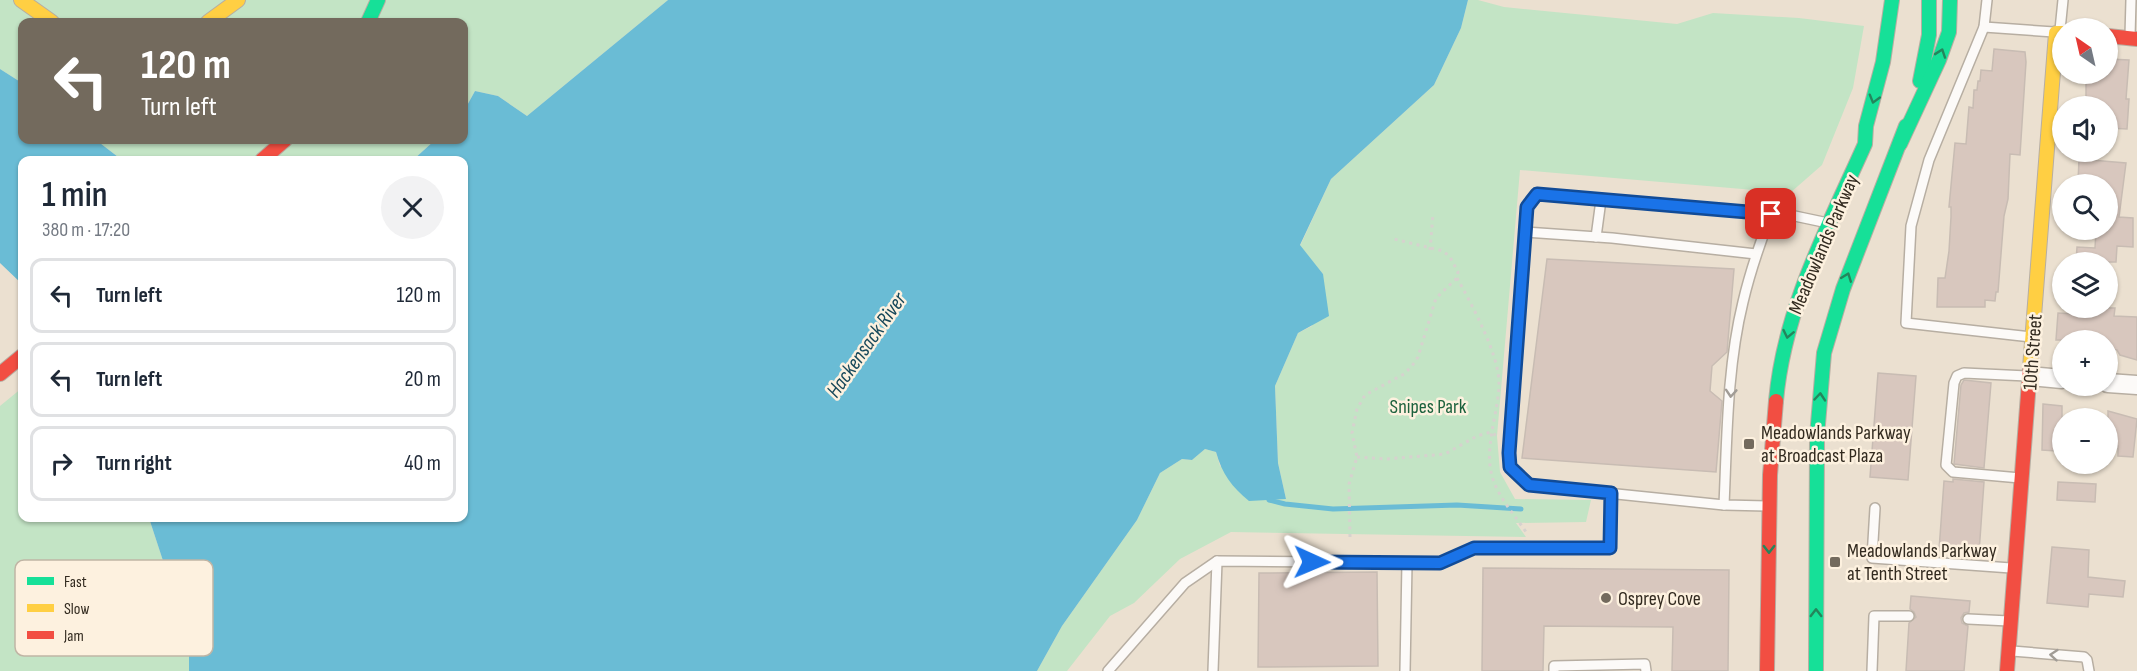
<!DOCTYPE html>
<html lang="en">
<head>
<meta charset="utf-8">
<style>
	:root { --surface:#fff; --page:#f2f2f3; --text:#1f2937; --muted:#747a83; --line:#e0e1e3 }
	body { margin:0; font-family:"Sofia Sans Condensed",sans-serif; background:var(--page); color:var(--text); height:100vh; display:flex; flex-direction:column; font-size:22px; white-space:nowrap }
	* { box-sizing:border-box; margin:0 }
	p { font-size:20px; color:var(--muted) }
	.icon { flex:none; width:33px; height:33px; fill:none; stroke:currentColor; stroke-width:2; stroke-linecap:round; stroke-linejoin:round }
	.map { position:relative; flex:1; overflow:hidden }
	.panel { position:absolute; left:18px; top:156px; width:450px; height:366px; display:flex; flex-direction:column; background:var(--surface); border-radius:12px; box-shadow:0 2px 4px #0004 }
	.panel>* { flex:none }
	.hud { position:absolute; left:18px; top:18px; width:450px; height:126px; border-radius:12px; box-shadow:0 2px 4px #0004; background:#736a5d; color:#fff; overflow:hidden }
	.needle { width:39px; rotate:326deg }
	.fabs { position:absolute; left:2052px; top:18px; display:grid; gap:12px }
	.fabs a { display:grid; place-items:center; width:66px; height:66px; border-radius:50%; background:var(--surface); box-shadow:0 2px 4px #0004; font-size:30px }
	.pin { position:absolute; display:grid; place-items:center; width:51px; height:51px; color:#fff; margin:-26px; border-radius:12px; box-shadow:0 3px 9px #0006 }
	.me { position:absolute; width:66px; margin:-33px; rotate:91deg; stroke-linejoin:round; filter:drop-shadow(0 0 4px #0008) }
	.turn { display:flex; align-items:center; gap:21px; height:126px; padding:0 24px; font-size:27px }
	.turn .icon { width:78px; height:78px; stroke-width:2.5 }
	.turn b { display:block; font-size:42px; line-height:51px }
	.round { display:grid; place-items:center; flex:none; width:63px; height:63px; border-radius:32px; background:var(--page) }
	.head { display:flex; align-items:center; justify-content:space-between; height:102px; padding:0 24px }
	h1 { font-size:36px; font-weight:600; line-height:45px }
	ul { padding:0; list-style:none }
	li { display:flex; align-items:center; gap:18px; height:75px; margin:0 12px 9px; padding:0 12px; border:3px solid var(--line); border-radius:12px }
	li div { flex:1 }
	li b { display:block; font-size:22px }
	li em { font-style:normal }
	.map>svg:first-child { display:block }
</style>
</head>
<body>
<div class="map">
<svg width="2137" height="671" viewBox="0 0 2137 671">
	<rect width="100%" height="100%" fill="#ebe0d0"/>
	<!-- green -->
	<g fill="#c3e4c5">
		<path d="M0,0h668l-141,116 -29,-20 -23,-5 -11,20v-89h-442v61l-22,-14z"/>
		<path d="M1468,0h10l26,7 173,17 36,-11 86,5 65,8 -11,62 -31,77 -32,28 -270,-23 -23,266 3,36 15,27 76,1 -5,22 -70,1 10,14 -295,-5 -51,27 -46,44 -24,13 -43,55h-30l25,-45 75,-106 23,-47 22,-14 10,1 13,-11 11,3 4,14 66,33 -8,-36 -3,-77 23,-53 14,-7 11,-52 -23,-28 31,-67 103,-94 27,-57z"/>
		<path d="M96,140h339l-22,20h-291z"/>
		<path d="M22,388v130h127l47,143 -4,10h-192v-265z"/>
	</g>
	<!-- water -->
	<g fill="#6abcd5">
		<path d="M668,0h800l-7,28 -27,57 -103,94 -31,66 23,29 6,42 -31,17 -23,53 3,77 8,36 -37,2c-17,-14 -27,-27 -33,-49l-11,-3 -13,11 -10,-1 -22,14 -23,47 -75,106 -25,45h-848v-31l-40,-122h315v-358h-51l22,-20h29v-29l11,-20 23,5 29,20z"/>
		<path d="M0,69l22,14v57h74l26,20h-100v124l-22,-21z"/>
	</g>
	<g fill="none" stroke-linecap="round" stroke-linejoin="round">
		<!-- stream -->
		<path stroke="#6abcd5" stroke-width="5" d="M1269,500l16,4 48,5 124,-4 64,4"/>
	</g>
	<!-- building -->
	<g fill="#d8c7be" stroke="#c8bcb3" stroke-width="1.5">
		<path d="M1994,49l31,3 1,10 -6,93 -10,-1 -2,45 -4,17 -6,76h-2l-1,9 -10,-1v7h-48l1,-29h7l4,-27 2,-34v-10h-2l6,-64 11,1 3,-37 4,1 1,-18h3l1,-9h2l1,-11 11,1z"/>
		<path d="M2108,59l21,1 -3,39h3l-2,30 -19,-1v-22h-22v-32h22z"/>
		<path d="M2079,159l47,4 -7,54 14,1v29l-16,-1 -1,16h-40l1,-15 18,1 1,-18h12v-46l-30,-1z"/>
		<path d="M1547,259l187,10 -7,83 -15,14 -2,25 12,10 -6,71 -194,-14z"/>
		<path d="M2093,308h22l-1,8 23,1v43l-17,-5 -3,-5 -9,-1v-9h-52l2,-27 35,2z"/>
		<path d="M1878,373l38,3 -8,104 -38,-3z"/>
		<path d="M1964,380l27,3 -7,85 -30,-4 7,-79z"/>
		<path d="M2043,404l19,2v39l-5,-1 -1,7 -14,-1z"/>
		<path d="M2108,411l29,8 -4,38 -15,-1v-10l-10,-1z"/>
		<path d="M1953,479l31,3 -5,71 -40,-3 5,-69 9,1z"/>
		<path d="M2058,482l38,2 -1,18 -38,-2z"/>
		<path d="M2052,547l37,3 -1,27 37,4 -2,16 -34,-3 -1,13 -41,-4z"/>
		<path d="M1483,568l246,2 -1,101h-56l1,-44 -129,-1 -1,45h-61z"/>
		<path d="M1377,572l1,94 -120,1 1,-94z"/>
		<path d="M1911,596l59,5 -1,11 -5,1 -3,5 1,5 6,3 -4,45h-58l3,-48 7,-6 -2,-5 -4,-3z"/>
	</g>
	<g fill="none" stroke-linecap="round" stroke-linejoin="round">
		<defs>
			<g id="lane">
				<path d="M1987,0l-3,27 -55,133 -18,66 -5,97 125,14"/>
				<path d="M1984,27l70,5"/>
				<path d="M2060,30l3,-30"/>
				<path d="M2130,36l1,-36"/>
				<path d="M1525,232l87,6 144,16"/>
				<path d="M1596,237l5,-37"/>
				<path d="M2020,478l-67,-6 -7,-7 8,-82 3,-7 7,-3 63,3"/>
				<path d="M1724,505c3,-67 3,-138 19,-203 7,-30 17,-59 28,-88"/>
				<path d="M1767,506l-43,-1 -195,-20 -19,-18 -1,-14 18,-247 10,-12 253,21 38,8"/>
				<path d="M1875,508l-3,50 139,10"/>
				<path d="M1968,619l41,2"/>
				<path d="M2012,651l72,6 3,3 2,11"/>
				<path d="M1108,671l77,-88 32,-22 223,2 34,-15h136l1,-55"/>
				<path d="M1213,671l4,-110"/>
				<path d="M1405,671l2,-108"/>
				<path d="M1554,671v-5l91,-2 1,7"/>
				<path d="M1872,671l2,-55h35"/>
			</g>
			<g id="street">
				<path d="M2030,376l32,3"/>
				<path d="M2108,383l29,2"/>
			</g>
			<g id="fast">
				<path d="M368,22l10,-22"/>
				<path d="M1920,81l9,-46v-35"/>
				<path d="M1900,144l39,-84 10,-28 1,-32"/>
				<path d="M1776,401c8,-92 52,-174 89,-257l1,-18 17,-64 9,-62"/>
				<path d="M1816,671l1,-235 7,-83 19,-64 63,-163"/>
			</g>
			<g id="slow">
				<path d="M21,0l31,22"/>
				<path d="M208,22l30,-22"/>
				<path d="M2030,368l26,-335h6"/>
			</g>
			<g id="jam">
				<path d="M2108,36l29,3"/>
				<path d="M262,160l23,-20"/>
				<path d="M0,374l22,-18"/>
				<path d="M1767,671l3,-196 6,-74"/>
				<path d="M2007,671l23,-303"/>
			</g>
		</defs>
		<!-- lane casing -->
		<use href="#lane" stroke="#b7aea2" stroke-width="12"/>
		<!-- street casing -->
		<use href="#street" stroke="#b7aea2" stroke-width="21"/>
		<!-- fast casing -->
		<use href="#fast" stroke="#b7aea2" stroke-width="16"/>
		<!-- slow casing -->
		<use href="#slow" stroke="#b7aea2" stroke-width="16"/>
		<!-- jam casing -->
		<use href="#jam" stroke="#b7aea2" stroke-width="16"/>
		<!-- path -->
		<g stroke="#d6d2ce" stroke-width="3" stroke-dasharray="3 4.5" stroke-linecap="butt">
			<path d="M1430,250l3,-36"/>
			<path d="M1457,278c14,25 43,78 42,107 -1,29 -15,62 -7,91 6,22 24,40 36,59"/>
			<path d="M1357,457l30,2 58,-5 32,-18 14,-4 6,4"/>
			<path d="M1350,537l-1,-53 8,-27 -5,-24 5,-24 8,-14 39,-21 8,-8 6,-9 18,-59 21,-20 1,-6 -8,-15 -7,-6 -49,-12"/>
		</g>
		<!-- lane -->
		<use href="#lane" stroke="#fcfaf8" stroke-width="9"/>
		<!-- street -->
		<use href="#street" stroke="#fcfaf8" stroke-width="18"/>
		<!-- fast -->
		<use href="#fast" stroke="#16e098" stroke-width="14"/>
		<!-- slow -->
		<use href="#slow" stroke="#ffcf43" stroke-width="14"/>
		<!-- jam -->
		<use href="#jam" stroke="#f24e42" stroke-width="14"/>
	</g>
	<!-- one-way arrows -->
	<defs><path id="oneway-chevron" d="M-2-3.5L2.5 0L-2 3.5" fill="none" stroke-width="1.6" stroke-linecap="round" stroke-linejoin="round" transform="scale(1.5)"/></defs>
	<g stroke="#24855c">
		<use href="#oneway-chevron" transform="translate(1941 53) rotate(-71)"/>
		<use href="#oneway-chevron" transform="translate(1874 99) rotate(106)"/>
		<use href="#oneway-chevron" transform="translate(1847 277) rotate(-69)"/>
		<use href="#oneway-chevron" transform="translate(1788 334) rotate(102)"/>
		<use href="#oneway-chevron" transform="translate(1820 397) rotate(-85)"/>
		<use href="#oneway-chevron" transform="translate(1769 549) rotate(90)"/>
		<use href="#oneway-chevron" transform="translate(1816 613) rotate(-90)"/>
	</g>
	<g stroke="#a19c96">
		<use href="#oneway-chevron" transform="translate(1731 393) rotate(94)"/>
		<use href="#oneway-chevron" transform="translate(2054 655) rotate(-175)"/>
	</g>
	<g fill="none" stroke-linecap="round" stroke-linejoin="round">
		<defs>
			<path id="route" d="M1312,562l128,1 34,-15h136l1,-55 -82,-8 -19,-18 -1,-14 18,-246 10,-13 234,20"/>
		</defs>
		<!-- route casing -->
		<use href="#route" stroke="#114b97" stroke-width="15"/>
		<!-- route -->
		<use href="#route" stroke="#1a73e8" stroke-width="10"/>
	</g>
	<!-- markers -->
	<g fill="#736a5d" stroke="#fdf1df" stroke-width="2">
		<rect x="1743" y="438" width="12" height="12" rx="3"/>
		<rect x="1829" y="556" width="12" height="12" rx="3"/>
		<circle cx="1606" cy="598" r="6"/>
	</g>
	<g text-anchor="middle" stroke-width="5" stroke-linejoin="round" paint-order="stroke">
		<!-- street labels -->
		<g font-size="20" fill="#322a1f" stroke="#fdf1df">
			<text transform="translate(1823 244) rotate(-67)" y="7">Meadowlands Parkway</text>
			<text transform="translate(2032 352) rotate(-86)" y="7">10th Street</text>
		</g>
		<!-- park labels -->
		<g font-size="20" fill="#1c613d" stroke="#fdf1df">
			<text x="1428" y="413">Snipes Park</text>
		</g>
		<!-- poi labels -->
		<g font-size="20" fill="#322a1f" stroke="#fdf1df" text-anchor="start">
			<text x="1761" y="439">Meadowlands Parkway<tspan x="1761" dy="23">at Broadcast Plaza</tspan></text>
			<text x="1847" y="557">Meadowlands Parkway<tspan x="1847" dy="23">at Tenth Street</tspan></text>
			<text x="1618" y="605">Osprey Cove</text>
		</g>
		<!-- water labels -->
		<g font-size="21" font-style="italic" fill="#17485a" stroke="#fdf1df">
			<text transform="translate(866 345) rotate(-55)" y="7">Hackensack River</text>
		</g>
	</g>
	<!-- legend -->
	<rect x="15" y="560" width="198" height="96" rx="9" fill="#fdf1df" stroke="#c0b5a5" stroke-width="1.5"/>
	<rect x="27" y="577" width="27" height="8" fill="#16e098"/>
	<rect x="27" y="604" width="27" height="8" fill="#ffcf43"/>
	<rect x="27" y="631" width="27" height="8" fill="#f24e42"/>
	<g font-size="16" fill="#322a1f">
		<text x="64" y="587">Fast</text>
		<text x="64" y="614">Slow</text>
		<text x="64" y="641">Jam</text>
	</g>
</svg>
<div class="fabs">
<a><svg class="needle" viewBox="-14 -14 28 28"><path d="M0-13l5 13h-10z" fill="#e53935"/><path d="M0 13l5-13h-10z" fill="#747a83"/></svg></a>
<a><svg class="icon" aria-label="sound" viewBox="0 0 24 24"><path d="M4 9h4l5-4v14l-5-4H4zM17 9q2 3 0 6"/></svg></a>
<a><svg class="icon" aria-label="search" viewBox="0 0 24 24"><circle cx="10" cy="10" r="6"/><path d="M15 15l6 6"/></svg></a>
<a><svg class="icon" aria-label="layers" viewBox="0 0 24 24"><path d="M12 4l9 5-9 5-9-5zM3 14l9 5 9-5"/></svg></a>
<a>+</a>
<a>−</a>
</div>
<div class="pin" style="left:1771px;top:214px;background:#d93025"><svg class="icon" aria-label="arrive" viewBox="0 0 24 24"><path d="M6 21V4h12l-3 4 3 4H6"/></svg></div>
<svg class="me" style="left:1312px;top:562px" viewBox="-20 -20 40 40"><path d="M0-17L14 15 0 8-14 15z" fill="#1a73e8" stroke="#fff" stroke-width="4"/></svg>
<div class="hud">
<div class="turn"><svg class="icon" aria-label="left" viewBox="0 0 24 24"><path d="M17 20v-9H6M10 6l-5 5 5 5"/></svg><div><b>120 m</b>Turn left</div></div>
</div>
<section class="panel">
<div class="head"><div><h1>1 min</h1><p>380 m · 17:20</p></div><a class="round"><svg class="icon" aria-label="close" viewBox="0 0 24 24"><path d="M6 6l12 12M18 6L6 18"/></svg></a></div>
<ul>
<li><svg class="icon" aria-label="left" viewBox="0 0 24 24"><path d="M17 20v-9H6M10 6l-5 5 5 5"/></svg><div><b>Turn left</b></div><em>120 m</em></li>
<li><svg class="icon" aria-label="left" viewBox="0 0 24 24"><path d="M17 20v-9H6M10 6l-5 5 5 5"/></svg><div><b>Turn left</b></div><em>20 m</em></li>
<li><svg class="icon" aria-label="right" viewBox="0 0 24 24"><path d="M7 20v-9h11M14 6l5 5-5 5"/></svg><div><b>Turn right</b></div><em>40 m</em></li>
</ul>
</section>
</div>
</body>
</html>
